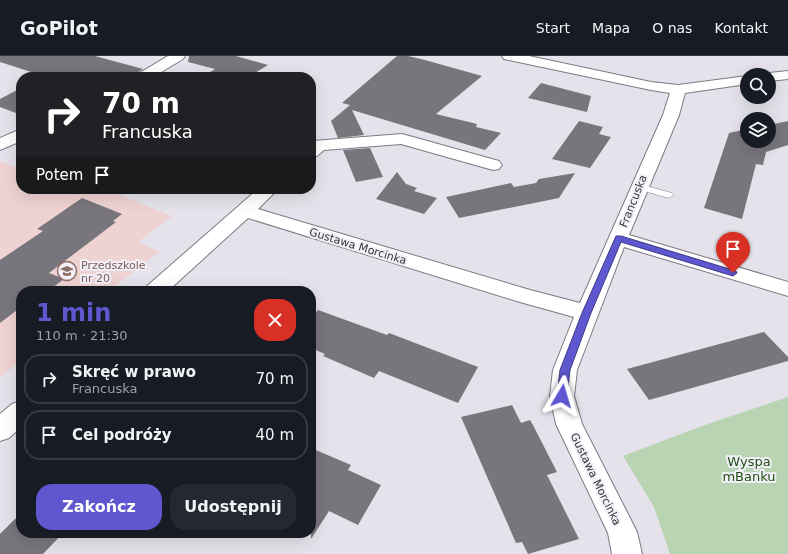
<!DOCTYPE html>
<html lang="pl">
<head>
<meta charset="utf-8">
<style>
	:root { --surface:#171b24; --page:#242831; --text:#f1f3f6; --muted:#9ea1a6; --line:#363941; --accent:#5e57cf }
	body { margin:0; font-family:"DejaVu Sans",sans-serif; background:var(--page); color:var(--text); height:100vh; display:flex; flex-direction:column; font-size:15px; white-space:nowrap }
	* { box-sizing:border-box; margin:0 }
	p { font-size:13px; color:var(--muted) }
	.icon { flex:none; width:22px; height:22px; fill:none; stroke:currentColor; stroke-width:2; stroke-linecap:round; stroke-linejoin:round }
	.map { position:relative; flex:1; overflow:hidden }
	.drawer { position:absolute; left:16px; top:230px; width:300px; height:252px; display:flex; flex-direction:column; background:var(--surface); border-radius:16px; box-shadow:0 4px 16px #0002 }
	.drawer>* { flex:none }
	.hud { position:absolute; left:16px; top:16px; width:300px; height:122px; border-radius:16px; box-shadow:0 4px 16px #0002; background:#202124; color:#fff; overflow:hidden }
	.fabs { position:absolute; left:740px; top:12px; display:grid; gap:8px }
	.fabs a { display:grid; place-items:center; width:36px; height:36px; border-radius:50%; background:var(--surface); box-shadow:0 4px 16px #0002; font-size:20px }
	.pin { position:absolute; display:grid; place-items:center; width:34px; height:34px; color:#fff; margin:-41px -17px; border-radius:50% 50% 50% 0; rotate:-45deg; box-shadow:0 0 4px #0007 }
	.pin .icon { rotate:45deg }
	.me { position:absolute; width:44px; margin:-22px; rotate:7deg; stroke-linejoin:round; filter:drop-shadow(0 0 3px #0008) }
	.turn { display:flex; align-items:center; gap:14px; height:84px; padding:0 20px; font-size:18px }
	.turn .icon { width:52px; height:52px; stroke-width:2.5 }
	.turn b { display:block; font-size:28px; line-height:34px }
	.then { display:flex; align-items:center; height:38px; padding:0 20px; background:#0003; gap:8px; font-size:15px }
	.round { display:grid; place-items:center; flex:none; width:42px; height:42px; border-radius:16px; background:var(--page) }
	.headline { display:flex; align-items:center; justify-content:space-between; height:68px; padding:0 20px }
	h1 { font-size:24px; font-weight:800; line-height:30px; color:var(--accent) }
	.action { display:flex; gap:8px; margin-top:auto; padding:8px 20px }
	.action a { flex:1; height:46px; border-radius:16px; background:var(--accent); color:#fff; font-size:16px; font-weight:800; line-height:46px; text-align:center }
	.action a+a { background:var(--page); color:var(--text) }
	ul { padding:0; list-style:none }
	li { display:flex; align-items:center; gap:12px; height:50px; margin:0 8px 6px; padding:0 12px; border:2px solid var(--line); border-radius:16px }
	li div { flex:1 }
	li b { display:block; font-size:15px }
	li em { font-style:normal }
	header { display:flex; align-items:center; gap:24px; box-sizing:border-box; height:56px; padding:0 20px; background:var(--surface); border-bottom:1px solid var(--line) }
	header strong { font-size:19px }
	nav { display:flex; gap:22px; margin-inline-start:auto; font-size:14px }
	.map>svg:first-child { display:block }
</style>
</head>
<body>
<header>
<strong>GoPilot</strong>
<nav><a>Start</a><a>Mapa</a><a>O nas</a><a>Kontakt</a></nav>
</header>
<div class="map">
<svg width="788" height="498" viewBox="0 0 788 498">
	<rect width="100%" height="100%" fill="#e5e2eb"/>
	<!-- education -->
	<path fill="#eed3d2" d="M0,105l17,7 4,-2v23h84l67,27 -34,26 21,10 -50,39h-88v70l-21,16z"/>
	<!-- green -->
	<path fill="#b9d4b3" d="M788,341v157h-118l-16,-47 -31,-51 79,-30z"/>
	<!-- building -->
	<g fill="#78757d">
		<path d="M0,0h95l48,13 -6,4 -2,4h-88l-47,-15z"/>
		<path d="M189,0h47l32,9 -20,12h-46l13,-8 -27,-7z"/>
		<path d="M397,0h11l17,4 57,16 -46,38 41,10 -1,3 25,6 -16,17 -133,-40 12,25 -26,3 -7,-17 19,-16 -8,-2z"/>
		<path d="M541,27l50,13 -4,16 -59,-14z"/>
		<path d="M21,32v27l-21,-8v-8z"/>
		<path d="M579,65l24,6 -4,7 12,3 -21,31 -38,-9z"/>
		<path d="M788,65v24l-22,7 -3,13 -7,-1 -14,55 -38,-11 25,-75 18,-4v12h22v-16z"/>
		<path d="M370,92l13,29 -27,5 -13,-32z"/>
		<path d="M397,116l9,12 11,4 -3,3 23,7 -13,16 -48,-15z"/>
		<path d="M575,117l-16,25 -100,20 -13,-21 65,-14 3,4 22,-4 3,-4z"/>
		<path d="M82,142l40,16 -9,7 3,1 -67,51 15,6 -16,12h-27v16l-21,16v-63l43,-29 -6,-2z"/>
		<path d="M318,254l69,25 2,-2 89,34 -20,36 -79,-32 -5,7 -51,-22 2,-2 -14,-6v-29z"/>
		<path d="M764,276l24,25v4l-139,39 -22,-31z"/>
		<path d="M512,349l9,18 9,-3 4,7 23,45 -10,3 32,64 -51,15 -6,-12 -6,1 -55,-126z"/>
		<path d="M311,392l40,17 -3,5 33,15 -23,40 -29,-14 -18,28z"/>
		<path d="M21,457v20h42l-20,21h-43v-20z"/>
	</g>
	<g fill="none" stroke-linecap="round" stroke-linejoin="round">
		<defs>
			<path id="lane" d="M639,128l33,9 2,2 -5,3 -33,-9 -2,-2z"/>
			<g id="street">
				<path d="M168,0h17l-2,3 -30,18h-17l2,-3z"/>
				<path d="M502,0h27l122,26 27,3 69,-9v8l-62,9 -6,22 -50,120 159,47v14l-164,-49 -47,123 -3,26 8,28 50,98 5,10 5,22h-30l-4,-21 -52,-109 -6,-28 3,-26 21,-53 -54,-15 -272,-84 -80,73h-24l3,-5 111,-97h20l-20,20 272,81 50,13 83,-188 7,-22 -19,-3 -142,-30 -5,-1z"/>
				<path d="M788,15v8l-19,2v-6h-6l6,-2z"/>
				<path d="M21,73v12l-21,9v-12z"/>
				<path d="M402,78l97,27 3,4 -3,4 -6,1 -92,-26 -77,6 -7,6 -6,1v-14l2,-2z"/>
				<path d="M21,345v26l-12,11 -9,3v-27l12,-10z"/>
			</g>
		</defs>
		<!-- lane casing -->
		<use href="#lane" stroke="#7c7a82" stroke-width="1"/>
		<!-- street casing -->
		<use href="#street" stroke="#7c7a82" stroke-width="2"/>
		<!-- lane -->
		<use href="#lane" fill="#fff" fill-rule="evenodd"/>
		<!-- street -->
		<use href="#street" fill="#fff" fill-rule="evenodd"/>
	</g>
	<!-- route -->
	<path fill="#5e57cf" stroke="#3d3987" d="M616,180h5l115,35 1,2 -4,3 -112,-34 -30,71 -21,57 -3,26 -1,3 -4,1 -4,-1 -1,-3 3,-26 22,-57z"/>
	<!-- icons -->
	<defs>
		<symbol id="school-ring" viewBox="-11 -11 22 22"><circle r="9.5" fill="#f3f0f9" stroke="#8d6e63" stroke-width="1.5"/><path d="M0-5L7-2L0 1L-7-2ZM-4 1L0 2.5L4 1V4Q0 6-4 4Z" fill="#8d6e63"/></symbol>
	</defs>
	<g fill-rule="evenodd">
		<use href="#school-ring" x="56" y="204" width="22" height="22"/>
	</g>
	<g text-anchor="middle" stroke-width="4" stroke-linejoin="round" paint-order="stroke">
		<!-- street labels -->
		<g font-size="11" fill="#373639" stroke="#f3f0f9">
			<text transform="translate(633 145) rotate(-68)" y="4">Francuska</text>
			<text transform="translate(358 190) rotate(17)" y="4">Gustawa Morcinka</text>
			<text transform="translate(596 423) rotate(64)" y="4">Gustawa Morcinka</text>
		</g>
		<!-- education labels -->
		<g font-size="11" fill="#785e54" stroke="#f3f0f9" text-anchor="start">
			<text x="81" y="213">Przedszkole<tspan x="81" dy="13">nr 20</tspan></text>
		</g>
		<!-- near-park labels -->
		<g font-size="13" fill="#1e5111" stroke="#f3f0f9">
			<text x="749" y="410">Wyspa<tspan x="749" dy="15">mBanku</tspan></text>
		</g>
	</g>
</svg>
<div class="fabs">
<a><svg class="icon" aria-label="search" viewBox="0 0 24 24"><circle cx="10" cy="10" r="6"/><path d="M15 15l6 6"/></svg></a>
<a><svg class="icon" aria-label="layers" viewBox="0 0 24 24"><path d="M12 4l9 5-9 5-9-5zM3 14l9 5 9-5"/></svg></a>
</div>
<div class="pin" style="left:733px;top:217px;background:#d93025"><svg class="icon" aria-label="arrive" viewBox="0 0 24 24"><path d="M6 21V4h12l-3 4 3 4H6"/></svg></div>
<svg class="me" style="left:562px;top:340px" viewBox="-20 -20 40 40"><path d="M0-17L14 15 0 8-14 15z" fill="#5e57cf" stroke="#fff" stroke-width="4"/></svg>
<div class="hud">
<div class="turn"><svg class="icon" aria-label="right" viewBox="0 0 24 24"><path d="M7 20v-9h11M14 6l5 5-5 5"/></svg><div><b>70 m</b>Francuska</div></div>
<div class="then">Potem<svg class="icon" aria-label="arrive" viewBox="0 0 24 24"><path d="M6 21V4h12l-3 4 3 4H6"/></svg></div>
</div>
<section class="drawer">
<div class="headline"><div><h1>1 min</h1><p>110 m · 21:30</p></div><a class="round" style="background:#d93025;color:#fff"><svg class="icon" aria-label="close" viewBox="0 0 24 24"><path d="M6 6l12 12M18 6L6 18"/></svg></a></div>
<ul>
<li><svg class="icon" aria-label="right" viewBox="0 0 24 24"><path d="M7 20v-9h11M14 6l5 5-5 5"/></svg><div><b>Skręć w prawo</b><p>Francuska</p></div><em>70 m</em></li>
<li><svg class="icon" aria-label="arrive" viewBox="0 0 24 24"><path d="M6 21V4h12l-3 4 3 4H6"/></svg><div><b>Cel podróży</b></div><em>40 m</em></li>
</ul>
<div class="action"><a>Zakończ</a><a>Udostępnij</a></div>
</section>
</div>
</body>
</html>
